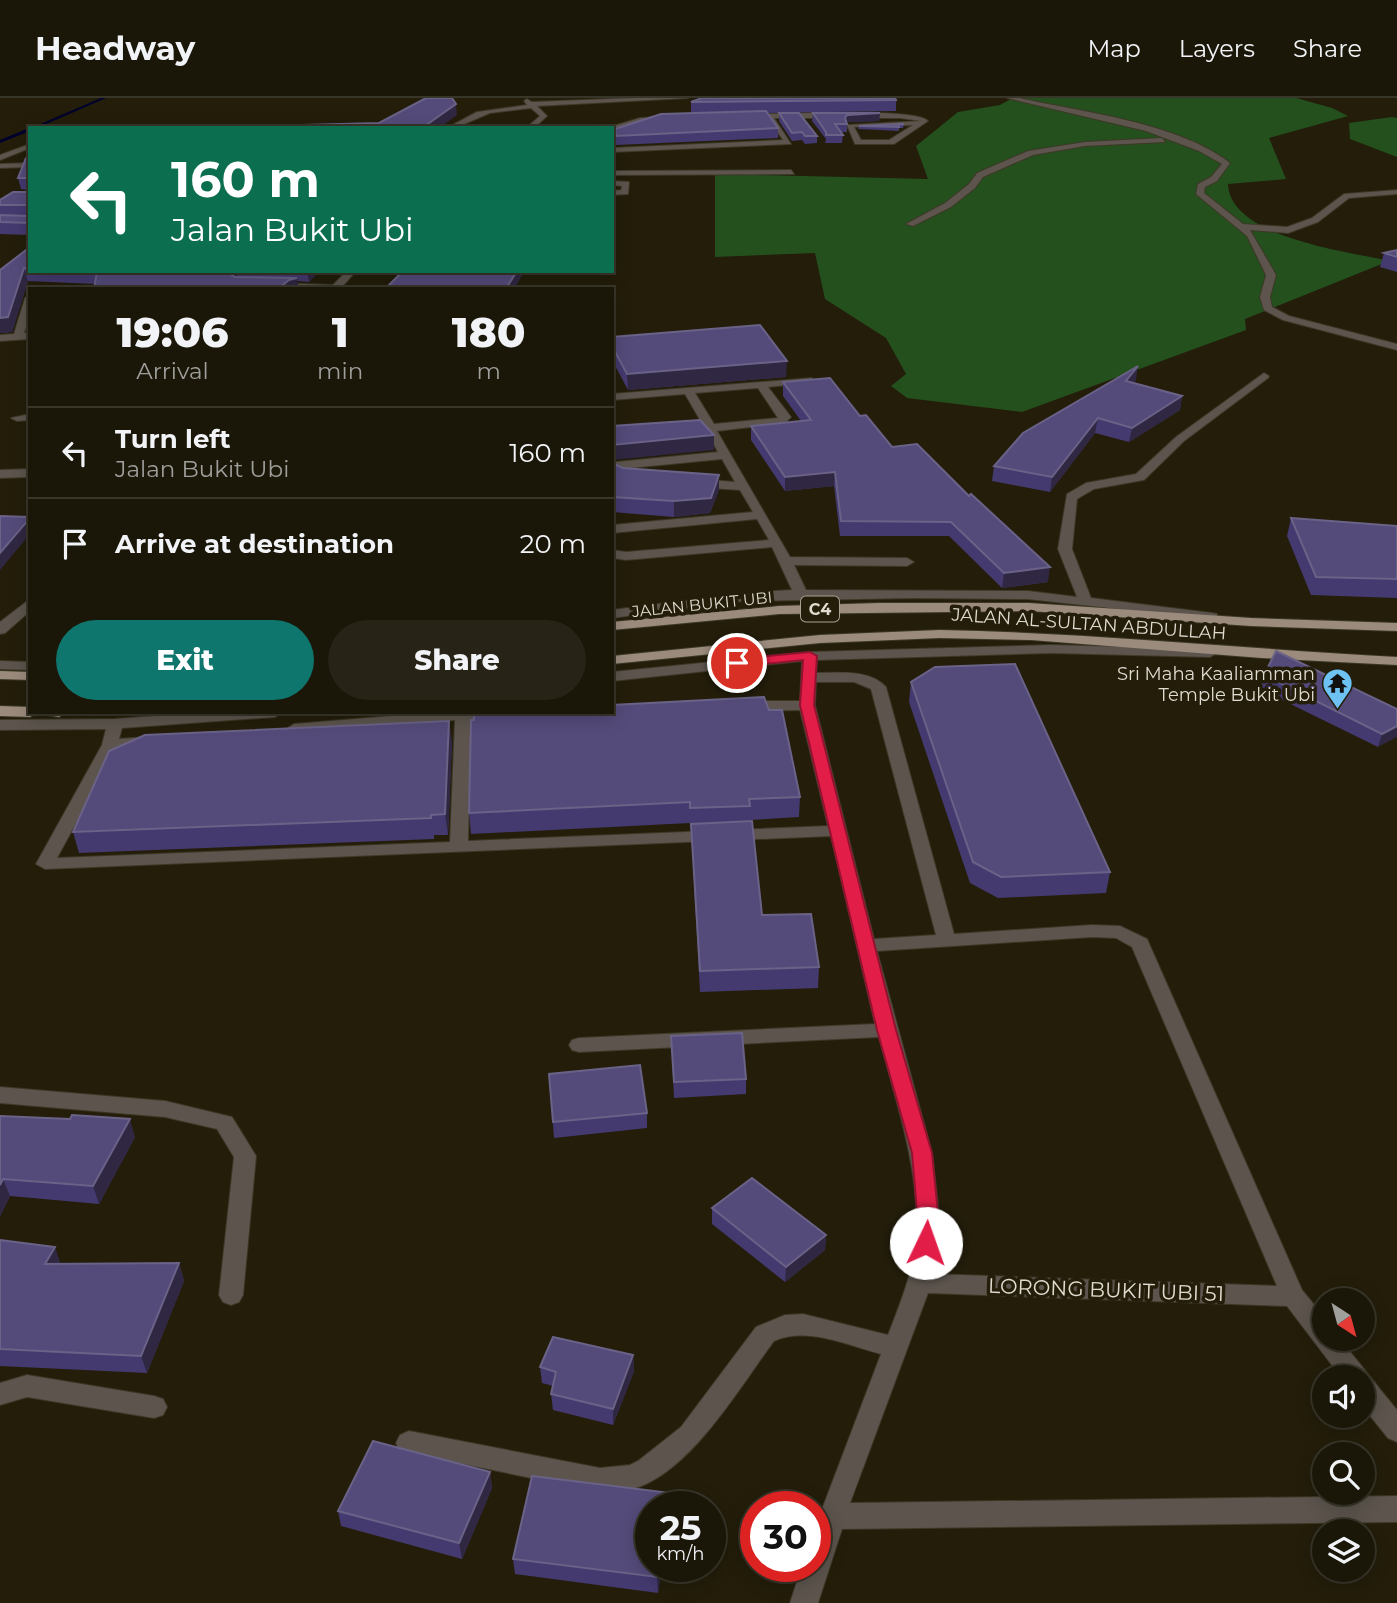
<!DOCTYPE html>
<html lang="en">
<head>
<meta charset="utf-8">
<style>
	:root { --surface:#1a1608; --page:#272316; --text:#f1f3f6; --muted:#9f9f9c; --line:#383529; --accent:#0f766e }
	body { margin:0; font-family:Montserrat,sans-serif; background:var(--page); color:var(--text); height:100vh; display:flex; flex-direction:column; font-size:26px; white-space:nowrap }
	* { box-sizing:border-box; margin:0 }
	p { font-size:23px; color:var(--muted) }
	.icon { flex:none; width:38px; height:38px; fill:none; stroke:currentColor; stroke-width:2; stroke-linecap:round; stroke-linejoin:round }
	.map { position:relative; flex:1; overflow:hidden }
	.panel { position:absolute; left:28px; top:189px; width:586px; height:427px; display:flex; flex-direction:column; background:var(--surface); border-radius:0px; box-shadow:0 4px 18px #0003,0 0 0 2px var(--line) }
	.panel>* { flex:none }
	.banner { position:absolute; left:28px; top:28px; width:586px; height:147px; border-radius:0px; box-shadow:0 4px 18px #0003,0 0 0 2px var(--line); background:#0b6e4f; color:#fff; overflow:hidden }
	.needle { width:46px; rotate:144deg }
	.controls { position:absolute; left:1312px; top:1190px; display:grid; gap:14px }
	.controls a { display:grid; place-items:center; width:63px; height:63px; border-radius:50%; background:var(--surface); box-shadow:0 4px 18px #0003,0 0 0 2px var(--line); font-size:35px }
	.speed { position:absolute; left:635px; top:1393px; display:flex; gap:14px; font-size:35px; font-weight:700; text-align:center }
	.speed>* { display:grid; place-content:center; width:91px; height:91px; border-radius:50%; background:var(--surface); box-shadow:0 4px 18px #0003,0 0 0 2px var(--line); line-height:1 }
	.speed small { font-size:18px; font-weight:400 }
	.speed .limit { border:10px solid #d22; background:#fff; color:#111 }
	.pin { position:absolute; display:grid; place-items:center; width:60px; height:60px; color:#fff; margin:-30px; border:4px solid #fff; border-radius:50%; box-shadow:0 2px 7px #0007 }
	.me { position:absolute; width:77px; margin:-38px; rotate:3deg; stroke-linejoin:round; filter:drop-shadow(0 0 5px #0008) }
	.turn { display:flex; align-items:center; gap:24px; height:147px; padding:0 28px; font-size:32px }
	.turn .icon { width:91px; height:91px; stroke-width:2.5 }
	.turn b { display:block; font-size:49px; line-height:60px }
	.eta { display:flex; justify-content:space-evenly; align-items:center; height:119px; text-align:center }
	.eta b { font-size:42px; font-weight:800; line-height:49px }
	.button { display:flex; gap:14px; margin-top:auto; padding:14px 28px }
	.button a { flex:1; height:80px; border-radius:42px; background:var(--accent); color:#fff; font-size:28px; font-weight:800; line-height:80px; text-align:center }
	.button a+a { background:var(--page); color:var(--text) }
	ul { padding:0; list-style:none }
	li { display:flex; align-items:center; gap:21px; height:91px; padding:0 28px; border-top:2px solid var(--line) }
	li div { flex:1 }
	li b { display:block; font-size:26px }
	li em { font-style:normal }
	header { display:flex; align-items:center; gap:42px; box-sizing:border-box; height:98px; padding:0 35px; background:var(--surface); border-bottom:2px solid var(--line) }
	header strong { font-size:33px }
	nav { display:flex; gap:38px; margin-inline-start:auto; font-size:24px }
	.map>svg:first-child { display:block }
</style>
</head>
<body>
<header>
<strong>Headway</strong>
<nav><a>Map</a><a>Layers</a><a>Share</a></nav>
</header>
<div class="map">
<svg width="1397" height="1505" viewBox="0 0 1397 1505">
	<rect width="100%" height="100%" fill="#231d0a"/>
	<!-- green -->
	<g fill="#24501e">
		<path d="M1013,0h283l36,10 16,8 -79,22 17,41 -58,5c2,54 120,67 161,77l-144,58 1,11 -224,82 -115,-14 -16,-12 15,-12 -20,-36 -61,-39 -10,-46 -100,4v-83l213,5 -12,-33 42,-34 42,-7z"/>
		<path d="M1392,19l5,1v39l-47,-18 -1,-16z"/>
	</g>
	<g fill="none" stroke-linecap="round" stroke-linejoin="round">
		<!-- stream -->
		<g fill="#00002d" fill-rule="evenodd">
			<path d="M101,0h5l-69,30h-6z"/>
			<path d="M29,30l1,3 -30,12v-3z"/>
		</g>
		<defs>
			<g id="minor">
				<path d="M634,0h54l-151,8 10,10 -13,12h-8l14,-12 -9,-8 -41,5 -35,15h-8l30,-16 50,-7 -3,-4 3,-2 5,3z"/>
				<path d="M1007,0h12c63,14 160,25 211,65l-13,18 -12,6 -1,6 39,31 44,3 25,-9 32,-24 53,-4v4l-48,4 -31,24 -30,11 -38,-3 26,45 -6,22 2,10 17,9 108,28v6l-114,-30 -19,-10 -4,-13 6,-22 -19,-39 -51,-42 2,-10 13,-7 11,-13 -23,-13 -53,-20z"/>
				<path d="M769,16c26,0 146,-6 159,7l-34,23h-39l-8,-19 74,-4 -21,-3h-126l17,26 -179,8v-4l171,-8 -17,-24zM913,27l-24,15h-28l-7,-13z"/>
				<path d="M668,19l2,3 -30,2 -28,7 -5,-1 33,-10z"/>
				<path d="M1162,40l3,4 -80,4 -52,9 -50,22 -8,11 -24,19 -38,19 -7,-2 39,-21 24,-19 8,-11 51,-22 57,-9z"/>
				<path d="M30,46v4l-30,12v-5z"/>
				<path d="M30,65v4l-30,1v-4z"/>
				<path d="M791,72l3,4 -182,1v-4z"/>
				<path d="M612,83l17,1 -1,12 -16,1v-4l9,-1 1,-4 -10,-1z"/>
				<path d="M347,173h9l-16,18h-65l-5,-3 5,-3 58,2z"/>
				<path d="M30,197v20l-6,18h6v6l-30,2v-6l14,-1 11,-36z"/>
				<path d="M1264,275l5,3 -1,2 -84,63 -40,39 -50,9 -17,10 -5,50 19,49 121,15 5,1v6l-189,-21 -113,-1 -172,3 -131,17v-8l131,-17 49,-3 -20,-43 -146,13 -14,-2v-8l14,2 143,-12 -12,-21 -145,14v-8l141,-13 -13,-22 -44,-3 -6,-4 6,-4 39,3 -13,-23 -102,10 12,8 -6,4 -14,-5v-13l4,-1 102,-10 -11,-20 -12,-3 8,-4 -18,-31 -73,6v-6l200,-16v4l-4,1 -40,4 23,30 -6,6 -68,8 73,126 117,1 7,4 -7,4 -113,-1 12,25 222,1 49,6 -19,-48 9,-55 19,-11 50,-9 40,-37zM758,290l20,30 -64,6 -19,-31z"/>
				<path d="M30,316v6l-13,1 -6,-3z"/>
				<path d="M30,371v8l-30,1v-8z"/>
				<path d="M30,501v12l-25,22 -5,1v-12z"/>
				<path d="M1051,547l159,4 7,4 -7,4 -159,-4 -234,7 -1,13c23,0 53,-4 70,14l68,247 138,-9 28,1 27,13 155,351 23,28v21h15c20,25 37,47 57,71v32l-9,-4 -25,-31v-30h-22l-54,-71 -359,-13 -78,210 547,-7v26l-555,7 -24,74h-28l12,-37h14v-41l65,-171c-34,-9 -74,-28 -107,-13 -35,47 -83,131 -141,148 -11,2 -22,2 -33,3l-200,-41 -4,-8 4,-8 9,-4 191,37 30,-3 8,-4 43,-34 75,-100 29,-12 18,-1 85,21c14,-36 30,-75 29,-114 -1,-63 -22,-123 -38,-184l-300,15 -7,-2 -3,-5 3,-5 7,-2 296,-14 -44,-188 -786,33 -9,-5 66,-119 4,-16 -106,1v-10l115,-1 94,-7h74l-8,5 -153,11 -3,11 28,-2 8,5 -8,5 -31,2 -59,109 393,-16 5,-122 -161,14 -8,-5 8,-5 146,-12h110l-8,5 -71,2 -3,122 360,-15 -28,-116 -56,1 -8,-5 8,-5h56l2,-40 -190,20v-9l198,-20zM816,584h38l17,7 65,246 -62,4 -59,-234zM1092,839l24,1 16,9 145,339 -344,-12 7,-51 -8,-70 -55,-202z"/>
				<path d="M0,563l30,1v8l-30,-1z"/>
				<path d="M0,989l165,14 67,16 24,39 -13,139 -4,7 -8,3 -8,-3 -4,-7 15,-138 -17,-28 -52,-12 -165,-14z"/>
				<path d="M27,1277l127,21 9,3 4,8 -4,8 -9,3 -127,-21 -27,8v-22z"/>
			</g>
			<g id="major">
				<path d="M879,505h150l222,15 146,5v8l-146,-5 -222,-15 -250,3 -167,16v-8l167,-16z"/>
				<path d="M940,532c153,3 305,19 457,27v8l-135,-7 -231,-18 -91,-2 -120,5 -208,21v-8l208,-21z"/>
				<path d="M0,573l30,1v8l-30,-1z"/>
				<path d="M0,608l30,1v5h8l-8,5 -30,-1z"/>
				<path d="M44,614h23l-8,5 -12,-2z"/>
			</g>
		</defs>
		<!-- minor casing -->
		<use href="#minor" stroke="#3d3826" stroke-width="2"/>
		<!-- major casing -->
		<use href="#major" stroke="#3d3826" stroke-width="2"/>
		<!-- minor -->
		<use href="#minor" fill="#5c544d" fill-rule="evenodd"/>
		<!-- major -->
		<use href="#major" fill="#9b8b7d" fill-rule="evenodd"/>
	</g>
	<!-- wall -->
	<g fill="#443a6f">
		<path d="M896,2v11l-129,2 11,15v10l-162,7 -1,-6v-10l76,-16v-11z"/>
		<path d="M779,15l38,23v7l-12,1 -3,-4 -10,1 -13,-20z"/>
		<path d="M813,15h67l-1,8 -32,1v10h-6l2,3 -1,8h-17l1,-4 -14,-18z"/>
		<path d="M904,26l-1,4h-4v3l-41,-2 1,-3z"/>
		<path d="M30,58v79l-30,-1v-34l28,-8v-2l-7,-1 -3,-11z"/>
		<path d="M30,149v24h289l-10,11 -12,-1 2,8h-205l1,-5 -67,-3 -16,51 -12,1z"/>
		<path d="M1397,152v22l-17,-5 4,-14z"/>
		<path d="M612,239l174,40 -158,13 -16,-30z"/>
		<path d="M1136,282l-3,3 49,13 -2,14 -51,32 -34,-9 -45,59 -58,-11 2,-15z"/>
		<path d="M783,284l77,34 32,31 156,135 -46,6 -53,-52h-109l-6,-50 -49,5 -34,-51v-14l50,-5 -18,-25z"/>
		<path d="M612,365l11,5 96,22 -9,23 -36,4 -62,-5z"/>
		<path d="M1291,420l106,8v72l-86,-3 -24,-59z"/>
		<path d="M1264,577l133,34 -19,38 -118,-58z"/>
		<path d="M911,584l199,190 -4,21 -108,5 -28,-15 -61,-181z"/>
		<path d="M452,643l-4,94h-14v4l-355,14 -6,-21z"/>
		<path d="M800,699l-1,20 -49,3v1l12,94 57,52 -1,21 -118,4 -9,-163h-1v-6l-219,11 -2,-21z"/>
		<path d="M671,938l75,43v15l-72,4z"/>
		<path d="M549,976l98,39v15l-93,10z"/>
		<path d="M0,1018l135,21 -36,67 -89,-8 -10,20z"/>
		<path d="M712,1110l114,27 -1,15 -40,32 -73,-58z"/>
		<path d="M0,1142l61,24 118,-1 5,18 -37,92 -147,-7z"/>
		<path d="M633,1257l1,16 -21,54 -60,-15 -2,-16 2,-8 -11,-3 -2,-16z"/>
		<path d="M490,1374l2,16 -30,71 -121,-33 -3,-15z"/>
		<path d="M671,1395l1,14h-21v59h11l-4,27 -143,-19 -2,-15z"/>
	</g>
	<!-- shaded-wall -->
	<g fill="#302742">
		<path d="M456,6l1,11 -18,13h-17z"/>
		<path d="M880,15l-1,8 -32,1 -2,-4 2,-3z"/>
		<path d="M24,170l4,13 -16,51 -12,1v-15z"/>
		<path d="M228,173h8l1,8 -7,7z"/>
		<path d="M307,173h12l-10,11z"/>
		<path d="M517,173h8l-11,18 -7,-2z"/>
		<path d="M297,180l2,11h-21l11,-9z"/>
		<path d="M787,263l-1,16 -158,13 -1,-16z"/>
		<path d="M1138,268l-2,14 -12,15 2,-14z"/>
		<path d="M1182,298l-2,14 -51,32 3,-14z"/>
		<path d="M1098,320l-3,15 -45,59 2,-15z"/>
		<path d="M714,337v15l-102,10v-15l3,-1z"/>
		<path d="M835,374l-1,14 -49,5v-14z"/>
		<path d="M719,377v15l-9,23 -36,4v-16z"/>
		<path d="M30,420v16l-30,36v-17z"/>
		<path d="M1050,469l-2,15 -46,6 2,-15z"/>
		<path d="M449,623l3,20 -4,94 -3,-21z"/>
		<path d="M1397,628v11l-19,10 4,-13z"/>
		<path d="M130,1021l5,18 -36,67 -6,-18z"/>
		<path d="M3,1081l7,17 -10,20v-31z"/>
		<path d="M826,1137l-1,15 -40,32 1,-15z"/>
		<path d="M55,1149l6,18 -16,-1z"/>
		<path d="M179,1165l5,18 -37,92 -6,-17z"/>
		<path d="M633,1257l1,16 -21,54v-16z"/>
		<path d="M490,1374l2,16 -30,71 -3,-16z"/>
		<path d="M659,1468h3l-4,27 -1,-16z"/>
	</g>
	<!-- building -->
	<g fill="#544b7a" stroke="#6a6287" stroke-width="2">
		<path d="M426,0h26l4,6 -34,24h-241l198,-5z"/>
		<path d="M702,0h193l1,2 -205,2z"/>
		<path d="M766,13l12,17 -162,8 -1,-7 46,-15z"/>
		<path d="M779,15h20l18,23h-12l-3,-4 -10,1z"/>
		<path d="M813,15h67l-33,2 -2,3 2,6h-12l8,11h-17v-3z"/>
		<path d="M904,26l-6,1 1,2 -40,-1z"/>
		<path d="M30,58v22h-12l8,-20z"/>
		<path d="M30,88v37l-30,-1v-7l27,1 3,-2 -3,-9h-27v-5l13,-8h16z"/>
		<path d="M30,149v21h-6l-16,49 -8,1v-48z"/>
		<path d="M1397,152v7l-13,-4z"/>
		<path d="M97,173h131l-1,1 8,5 62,1 -8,2 -11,9h-184z"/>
		<path d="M403,173h114l-10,16 33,1 -155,1z"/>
		<path d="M760,227l27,36 -160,13 -15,-28v-9z"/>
		<path d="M1138,268l-12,15 56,15 -50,32 -34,-10 -46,59 -58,-11 29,-33z"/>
		<path d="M830,280l30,38 6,-1 26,32 25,-3 52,52 2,-2 79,73 -46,6 -53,-51 -110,-1 -6,-49 -50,5 -34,-51 60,-6 -28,-38z"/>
		<path d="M700,322l14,15 -102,10v-19z"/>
		<path d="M612,365l11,5 96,7 -8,23 -37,3 -62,-4z"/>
		<path d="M0,418l30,1v1l-30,35z"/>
		<path d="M1291,420l106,8v53l-81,-2z"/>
		<path d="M1276,553l121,58v17l-15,8 -118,-59z"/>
		<path d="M1015,566l95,208 -109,5 -28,-15 -62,-180 24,-15z"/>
		<path d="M764,599l5,13h13l18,87 -51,2 1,7 -60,2v-6l-221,11 2,-93h3v-8h138v-7z"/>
		<path d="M449,623l-4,93 -14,1v3l-358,14 36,-81 36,-16z"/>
		<path d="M752,723l10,94 49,-1 8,53 -119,4 -9,-147z"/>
		<path d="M742,935l4,46 -72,3 -3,-46z"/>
		<path d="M640,967l7,48 -94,9 -4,-48z"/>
		<path d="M72,1017l58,4 -37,67 -90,-7 -3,6v-69l70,3z"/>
		<path d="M752,1080l74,57 -40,32 -74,-59z"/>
		<path d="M0,1142l55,7 -10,17 134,-1 -38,93 -141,-7z"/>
		<path d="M553,1239l80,18 -20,54 -62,-15 5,-22 -16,-5z"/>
		<path d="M373,1343l117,31 -31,71 -121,-32z"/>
		<path d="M532,1378l139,17 -2,14h-18v59h8l-2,11 -144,-18z"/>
	</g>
	<!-- route -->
	<path fill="#e11d48" stroke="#92132f" stroke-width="2" d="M810,554l7,4 -3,49 82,325 36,123 7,70 -6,26 -7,3 -8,-3 -3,-6 3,-20 -6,-70 -35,-123 -77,-325 3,-45 -66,7 -7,-4 7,-4z"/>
	<!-- icons -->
	<defs>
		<symbol id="temple-pin" viewBox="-11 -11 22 30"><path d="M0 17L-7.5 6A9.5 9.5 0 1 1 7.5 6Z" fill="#6ec2f3" stroke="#231d0a"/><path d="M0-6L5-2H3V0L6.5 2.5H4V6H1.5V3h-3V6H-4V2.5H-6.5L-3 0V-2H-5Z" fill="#111"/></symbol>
	</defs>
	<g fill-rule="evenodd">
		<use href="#temple-pin" x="1320" y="568" width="35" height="47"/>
	</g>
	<g text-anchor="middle" stroke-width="7" stroke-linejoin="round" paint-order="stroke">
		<!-- far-street labels -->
		<g font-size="16" fill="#dfdbcf" stroke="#231d0a">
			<text transform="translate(702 506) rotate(-6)" y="6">JALAN BUKIT UBI</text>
		</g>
		<!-- shield labels -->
		<rect fill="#231d0a" stroke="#a7a294" stroke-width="2" x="801" y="498.5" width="38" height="25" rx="5"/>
		<g font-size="16" font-weight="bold" fill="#dfdbcf">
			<text x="820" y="517">C4</text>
		</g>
		<!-- street labels -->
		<g font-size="18" fill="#dfdbcf" stroke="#231d0a">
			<text transform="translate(1089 526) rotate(4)" y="6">JALAN AL-SULTAN ABDULLAH</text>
		</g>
		<!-- poi labels -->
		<g font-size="18" fill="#dfdbcf" stroke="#231d0a" text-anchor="end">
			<text x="1315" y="582">Sri Maha Kaaliamman<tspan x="1315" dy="21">Temple Bukit Ubi</tspan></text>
		</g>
		<!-- near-street labels -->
		<g font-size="21" fill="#dfdbcf" stroke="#231d0a">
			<text transform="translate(1106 1192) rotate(2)" y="7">LORONG BUKIT UBI 51</text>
		</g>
	</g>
</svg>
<div class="controls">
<a><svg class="needle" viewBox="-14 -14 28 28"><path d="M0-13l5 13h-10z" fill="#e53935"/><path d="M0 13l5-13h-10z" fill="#9f9f9c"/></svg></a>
<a><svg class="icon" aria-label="sound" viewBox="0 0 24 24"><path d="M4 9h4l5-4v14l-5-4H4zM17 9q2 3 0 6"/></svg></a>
<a><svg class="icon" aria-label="search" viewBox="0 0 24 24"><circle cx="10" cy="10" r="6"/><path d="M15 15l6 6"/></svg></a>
<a><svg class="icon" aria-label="layers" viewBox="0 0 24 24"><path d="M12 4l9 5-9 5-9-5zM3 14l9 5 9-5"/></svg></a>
</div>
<div class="speed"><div>25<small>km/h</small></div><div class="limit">30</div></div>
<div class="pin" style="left:737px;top:565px;background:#d93025"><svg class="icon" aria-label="arrive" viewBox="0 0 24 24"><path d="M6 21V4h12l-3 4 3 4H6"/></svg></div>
<svg class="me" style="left:926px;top:1145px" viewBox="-20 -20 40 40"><circle r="19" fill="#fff"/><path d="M0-13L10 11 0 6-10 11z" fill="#e11d48"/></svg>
<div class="banner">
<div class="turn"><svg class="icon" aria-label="left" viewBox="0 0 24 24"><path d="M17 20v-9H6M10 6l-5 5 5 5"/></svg><div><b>160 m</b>Jalan Bukit Ubi</div></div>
</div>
<section class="panel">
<div class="eta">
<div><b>19:06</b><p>Arrival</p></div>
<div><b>1</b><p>min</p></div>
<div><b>180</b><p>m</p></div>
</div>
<ul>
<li><svg class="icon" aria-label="left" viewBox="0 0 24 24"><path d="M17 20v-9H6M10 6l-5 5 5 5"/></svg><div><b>Turn left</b><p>Jalan Bukit Ubi</p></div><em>160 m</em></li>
<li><svg class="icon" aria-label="arrive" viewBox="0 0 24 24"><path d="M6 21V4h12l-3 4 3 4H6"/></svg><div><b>Arrive at destination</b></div><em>20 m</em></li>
</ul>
<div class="button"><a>Exit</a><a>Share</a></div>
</section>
</div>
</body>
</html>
